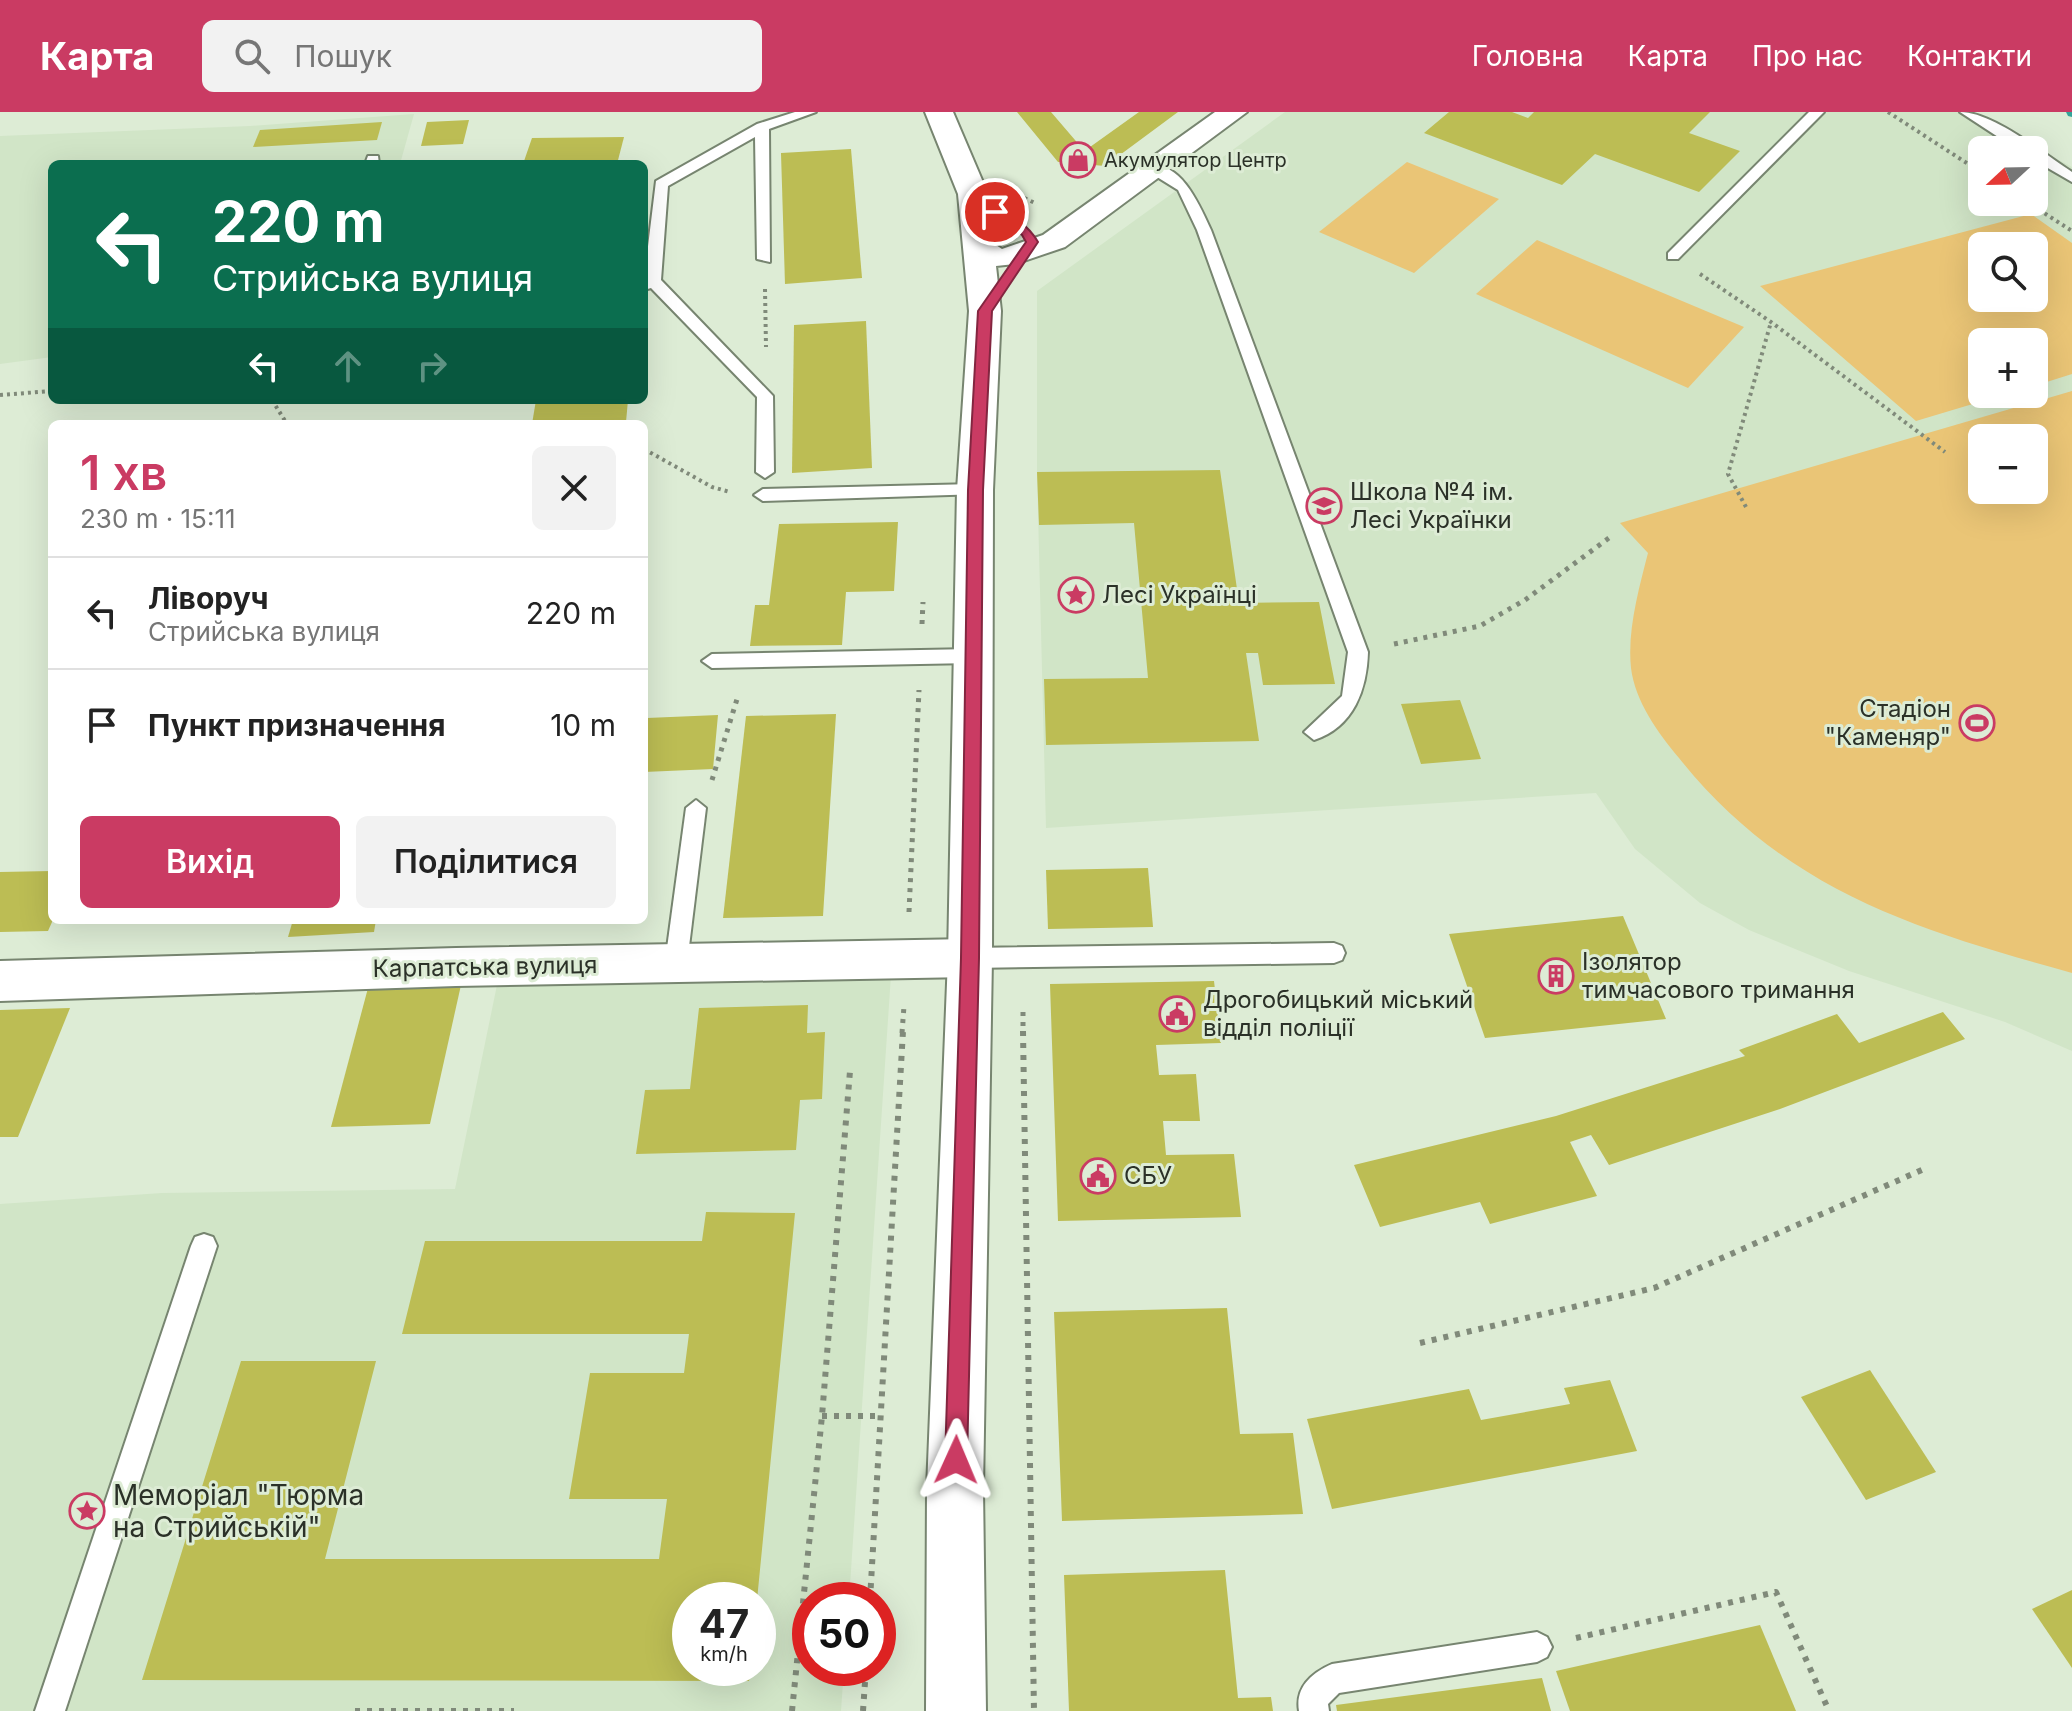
<!DOCTYPE html>
<html lang="uk">
<head>
<meta charset="utf-8">
<style>
	:root { --surface:#fff; --page:#f2f2f2; --text:#222; --muted:#767676; --line:#e0e0e0; --accent:#ca3b63 }
	body { margin:0; font-family:Inter,sans-serif; background:var(--page); color:var(--text); height:100vh; display:flex; flex-direction:column; font-size:30px; white-space:nowrap }
	* { box-sizing:border-box; margin:0 }
	p { font-size:26px; color:var(--muted) }
	.icon { flex:none; width:44px; height:44px; fill:none; stroke:currentColor; stroke-width:2; stroke-linecap:round; stroke-linejoin:round }
	.map { position:relative; flex:1; overflow:hidden }
	.sheet { position:absolute; left:48px; top:308px; width:600px; height:504px; display:flex; flex-direction:column; background:var(--surface); border-radius:12px; box-shadow:0 8px 32px #0002 }
	.sheet>* { flex:none }
	.banner { position:absolute; left:48px; top:48px; width:600px; height:244px; border-radius:12px; box-shadow:0 8px 32px #0002; background:#0b6e4f; color:#fff; overflow:hidden }
	.needle { width:52px; rotate:248deg }
	.buttons { position:absolute; left:1968px; top:24px; display:grid; gap:16px }
	.buttons a { display:grid; place-items:center; width:80px; height:80px; border-radius:12px; background:var(--surface); box-shadow:0 8px 32px #0002; font-size:40px }
	.speed { position:absolute; left:672px; top:1470px; display:flex; gap:16px; font-size:40px; font-weight:700; text-align:center }
	.speed>* { display:grid; place-content:center; width:104px; height:104px; border-radius:50%; background:var(--surface); box-shadow:0 8px 32px #0002; line-height:1 }
	.speed small { font-size:20px; font-weight:400 }
	.speed .limit { border:12px solid #d22; background:#fff; color:#111 }
	.pin { position:absolute; display:grid; place-items:center; width:68px; height:68px; color:#fff; margin:-34px; border:4px solid #fff; border-radius:50%; box-shadow:0 2px 8px #0007 }
	.me { position:absolute; width:88px; margin:-44px; rotate:1deg; stroke-linejoin:round; filter:drop-shadow(0 0 6px #0008) }
	.turn { display:flex; align-items:center; gap:28px; height:168px; padding:0 32px; font-size:36px }
	.turn .icon { width:104px; height:104px; stroke-width:2.5 }
	.turn b { display:block; font-size:56px; line-height:68px }
	.lanes { display:flex; align-items:center; height:76px; padding:0 32px; background:#0003; justify-content:center; gap:40px; direction:ltr }
	.lanes .off { opacity:.35 }
	.round { display:grid; place-items:center; flex:none; width:84px; height:84px; border-radius:12px; background:var(--page) }
	.headline { display:flex; align-items:center; justify-content:space-between; height:136px; padding:0 32px }
	h1 { font-size:48px; font-weight:600; line-height:60px; color:var(--accent) }
	.action { display:flex; gap:16px; margin-top:auto; padding:16px 32px }
	.action a { flex:1; height:92px; border-radius:12px; background:var(--accent); color:#fff; font-size:32px; font-weight:600; line-height:92px; text-align:center }
	.action a+a { background:var(--page); color:var(--text) }
	ul { padding:0; list-style:none }
	li { display:flex; align-items:center; gap:24px; height:112px; padding:0 32px; border-top:2px solid var(--line) }
	li div { flex:1 }
	li b { display:block; font-size:30px }
	li em { font-style:normal }
	header { display:flex; align-items:center; gap:48px; box-sizing:border-box; height:112px; padding:0 40px; background:var(--accent); color:#fff }
	header strong { font-size:38px }
	nav { display:flex; gap:44px; margin-inline-start:auto; font-size:28px }
	.search { width:560px; height:72px; background:var(--page); display:flex; align-items:center; gap:20px; box-sizing:border-box; padding:0 28px; border-radius:12px; color:var(--muted); font-size:30px }
	.map>svg:first-child { display:block }
</style>
</head>
<body>
<header>
<strong>Карта</strong>
<div class="search"><svg class="icon" aria-label="search" viewBox="0 0 24 24"><circle cx="10" cy="10" r="6"/><path d="M15 15l6 6"/></svg>Пошук</div>
<nav><a>Головна</a><a>Карта</a><a>Про нас</a><a>Контакти</a></nav>
</header>
<div class="map">
<svg width="2072" height="1599" viewBox="0 0 2072 1599">
	<rect width="100%" height="100%" fill="#ddecd5"/>
	<!-- built -->
	<g fill="#d1e5c7" fill-rule="evenodd">
		<path d="M1285,0h682l105,55v884l-67,-29 -156,-51 -100,-41 -49,-27 -65,-54 -39,-56 -550,35 -9,-356v-181zM1982,38h52v52h-52zM1982,134h52v52h-52zM1982,230h52v52h-52zM1982,326h52v52h-52z"/>
		<path d="M414,2l-14,50h-348v193l-52,7v-228l250,-10z"/>
		<path d="M891,863l-42,625h-39v68h34l-3,43h-841v-507l162,-11 293,-4 42,-204zM690,1488h68v68h-68z"/>
	</g>
	<!-- green -->
	<g fill="#eac576" fill-rule="evenodd">
		<path d="M1407,50l92,37 -85,74 -95,-41z"/>
		<path d="M2031,102l41,29v131l-38,12v-44h-52v52h24l-90,27 -156,-135zM1982,134h52v52h-52z"/>
		<path d="M1537,128l207,87 -56,61 -212,-94z"/>
		<path d="M2072,279v582c-155,-43 -288,-83 -393,-215 -21,-25 -44,-57 -48,-90 -4,-37 8,-80 17,-115l-28,-30zM1982,326h52v52h-52z"/>
	</g>
	<g fill="none" stroke-linecap="round" stroke-linejoin="round">
		<!-- stream -->
		<path fill="#33a499" fill-rule="evenodd" d="M2066,0h6v5l-4,-1z"/>
	</g>
	<!-- building -->
	<g fill="#bcbd54">
		<path d="M1017,0h34l30,35h9l49,-35h39l-73,54 -47,-4z"/>
		<path d="M1449,0h63l16,6 6,-6h176l-21,21 51,18 -41,41 -104,-38 -33,31 -138,-52z"/>
		<path d="M469,8l-6,24 -42,2 6,-24z"/>
		<path d="M382,10l-5,18 -124,7 7,-17z"/>
		<path d="M624,25l-7,27h-94l9,-26z"/>
		<path d="M851,37l11,129 -77,6 -4,-131z"/>
		<path d="M866,209l6,147 -80,5 2,-148z"/>
		<path d="M536,288h92l-2,22 -94,2z"/>
		<path d="M1220,358l19,133 80,-1 16,82 -72,1 -5,-32h-12l13,88 -213,4 -2,-66 104,-1 -14,-155 -95,2 -2,-53z"/>
		<path d="M898,410l-4,69 -48,1 -4,53 -92,1 5,-41h14l10,-81z"/>
		<path d="M1460,588l21,59 -60,5 -20,-60z"/>
		<path d="M644,594h4l-1,12 71,-3 -5,54 -69,3z"/>
		<path d="M836,602l-13,202 -100,2 23,-202z"/>
		<path d="M1148,756l5,59 -105,2 -2,-59z"/>
		<path d="M52,759v51l-4,9 -48,1v-60z"/>
		<path d="M1623,804l43,103 -181,19 -36,-104z"/>
		<path d="M293,808h83l-2,12 -86,5z"/>
		<path d="M1214,869l7,62 -65,2 3,30 37,-1 4,47h-37l3,34 68,-1 7,63 -183,4 -8,-237z"/>
		<path d="M461,873l-31,139 -99,3 37,-139z"/>
		<path d="M808,893l-1,28 18,-1 -3,67 -22,1 -4,50 -160,4 9,-64 45,-1 9,-81z"/>
		<path d="M70,896l-52,129h-18v-127z"/>
		<path d="M1943,900l22,27 -185,70 -171,56 -18,-30 -21,7 27,54 -107,28 -10,-22 -100,25 -26,-62 202,-49 189,-60 -6,-6 98,-36 22,29z"/>
		<path d="M706,1100l89,1 -38,387h-67v68h61l-2,13 -607,-1 99,-319h135l-51,198h334l8,-60h-98l21,-126h94l5,-39h-287l23,-93h277z"/>
		<path d="M1227,1196l13,126 53,-1 10,81 -241,7 -8,-209z"/>
		<path d="M1870,1258l66,102 -70,28 -65,-103z"/>
		<path d="M1610,1268l27,71 -305,58 -25,-90 162,-30 12,31 89,-16 -6,-16z"/>
		<path d="M1225,1458l13,128 33,-1 2,14h-204l-5,-136z"/>
		<path d="M2072,1478v78l-40,-59z"/>
		<path d="M1760,1513l36,86h-226l-14,-40z"/>
		<path d="M1542,1566l9,33h-214l-1,-6z"/>
	</g>
	<g fill="none" stroke-linecap="round" stroke-linejoin="round">
		<defs>
			<g id="lane">
				<path d="M795,0h21l-47,17 1,133 -13,-3 -2,-122 -87,49 -7,94 112,116 1,76 -9,6 -9,-6 1,-75 -106,-109 -7,2v-11l12,-98 101,-57z"/>
				<path d="M1809,0h15l-146,147h-10v-6z"/>
				<path d="M1960,0c33,0 83,41 112,60v10l-38,-22v-10h-16z"/>
				<path d="M368,44h10l1,8h-14z"/>
				<path d="M1149,54c33,-5 51,41 62,64l157,422c-1,37 -14,75 -54,88l-10,-8 38,-36 6,-44 -151,-422 -19,-40 -29,-18z"/>
				<path d="M975,372l6,2v8l-218,7 -9,-6 9,-6z"/>
				<path d="M973,537l10,7 -10,7 -261,5 -10,-7 10,-7z"/>
				<path d="M696,688l10,8 -19,155 -3,7 -8,3 -8,-3 -3,-7 21,-155z"/>
				<path d="M1334,831l8,3 3,7 -3,7 -8,3 -364,5 -8,-3 -3,-7 3,-7 8,-3z"/>
				<path d="M204,1122l9,3 4,9 -152,465h-30l156,-465 4,-9z"/>
				<path d="M1537,1520l10,5 5,10 -5,10 -10,5 -198,31 -11,11 1,7h-30c-4,-23 12,-38 33,-47z"/>
			</g>
			<path id="street" d="M970,827l16,5 6,14 -6,14 -16,5 -514,9 -456,15v-40l456,-13z"/>
			<path id="secondary" d="M925,0h28l35,82 5,49 9,6 41,-14 172,-123h32l-182,135 -50,17 -19,2 5,45 -8,179 -1,468 -9,531 3,222h-60l1,-222 21,-531 9,-468 12,-179 -11,-117z"/>
		</defs>
		<!-- lane casing -->
		<use href="#lane" stroke="#778570" stroke-width="4"/>
		<!-- street casing -->
		<use href="#street" stroke="#778570" stroke-width="4"/>
		<!-- secondary casing -->
		<use href="#secondary" stroke="#778570" stroke-width="4"/>
		<!-- path-far2 -->
		<g stroke="#808a7a" stroke-width="4" stroke-dasharray="3 4" stroke-linecap="butt">
			<path d="M1888,0l94,61"/>
			<path d="M1018,83l19,9"/>
			<path d="M2027,90l45,29"/>
			<path d="M1700,162l71,48 174,130"/>
			<path d="M765,177l1,58"/>
			<path d="M0,283l52,-4"/>
			<path d="M272,288l15,24"/>
			<path d="M644,337l68,38 18,5"/>
			<path d="M1746,395l-18,-33 43,-152"/>
		</g>
		<!-- path-far1 -->
		<g stroke="#808a7a" stroke-width="5" stroke-dasharray="4 6" stroke-linecap="butt">
			<path d="M922,512l1,-22"/>
			<path d="M1394,532l86,-18 45,-26 88,-65"/>
			<path d="M712,668l26,-84"/>
			<path d="M909,800l10,-222"/>
			<path d="M1023,900v21"/>
			<path d="M902,921l2,-27"/>
		</g>
		<!-- path -->
		<g stroke="#808a7a" stroke-width="6" stroke-dasharray="5 7" stroke-linecap="butt">
			<path d="M1023,919l11,680"/>
			<path d="M1420,1231l234,-55 270,-119"/>
			<path d="M822,1304h59"/>
			<path d="M870,1488l33,-569"/>
			<path d="M1576,1526l200,-46 53,119"/>
			<path d="M355,1599h159"/>
			<path d="M792,1599l30,-295 28,-345"/>
			<path d="M863,1599l3,-43"/>
		</g>
		<!-- lane -->
		<use href="#lane" fill="#fff" fill-rule="evenodd"/>
		<!-- street -->
		<use href="#street" fill="#fff" fill-rule="evenodd"/>
		<!-- secondary -->
		<use href="#secondary" fill="#fff" fill-rule="evenodd"/>
	</g>
	<!-- route -->
	<path fill="#ca3b63" stroke="#832640" stroke-width="2" d="M991,97c17,-1 39,19 47,33l-46,69 -9,179 -4,468 -12,502 -3,9 -8,3 -8,-3 -3,-9 16,-502 7,-468 10,-179 48,-69 -4,-7 -31,-21z"/>
	<!-- icons -->
	<defs>
		<symbol id="shop-ring" viewBox="-11 -11 22 22"><circle r="9.5" fill="#ddecd5" stroke="#ca3b63" stroke-width="1.5"/><path d="M-5-2.5h2.3a2.7 3.5 0 0 1 5.4 0H5L5.5 6h-11ZM-1.5-2.5h3a1.5 2.3 0 0 0-3 0Z" fill="#ca3b63"/></symbol>
		<symbol id="school-ring" viewBox="-11 -11 22 22"><circle r="9.5" fill="#ddecd5" stroke="#ca3b63" stroke-width="1.5"/><path d="M0-5L7-2L0 1L-7-2ZM-4 1L0 2.5L4 1V4Q0 6-4 4Z" fill="#ca3b63"/></symbol>
		<symbol id="sight-ring" viewBox="-11 -11 22 22"><circle r="9.5" fill="#ddecd5" stroke="#ca3b63" stroke-width="1.5"/><path d="M0-6L1.8-2.2L6-1.7L2.9 1.2L3.7 5.4L0 3.3L-3.7 5.4L-2.9 1.2L-6-1.7L-1.8-2.2Z" fill="#ca3b63"/></symbol>
		<symbol id="stadium-ring" viewBox="-11 -11 22 22"><circle r="9.5" fill="#ddecd5" stroke="#ca3b63" stroke-width="1.5"/><path d="M0-5a6.5 5 0 1 0 0 10a6.5 5 0 1 0 0-10ZM-3.5-1.8h7v3.6h-7Z" fill="#ca3b63"/></symbol>
		<symbol id="building-ring" viewBox="-11 -11 22 22"><circle r="9.5" fill="#ddecd5" stroke="#ca3b63" stroke-width="1.5"/><path d="M-4-6H4V6H1V3H-1V6H-4ZM-2.5-4.3h1.7v1.8h-1.7ZM.8-4.3h1.7v1.8H.8ZM-2.5-1h1.7V.8h-1.7ZM.8-1h1.7V.8H.8Z" fill="#ca3b63"/></symbol>
		<symbol id="civic-ring" viewBox="-11 -11 22 22"><circle r="9.5" fill="#ddecd5" stroke="#ca3b63" stroke-width="1.5"/><path d="M-.6-6.5H3V-4.5H.6V-3L4-1V1h2V6H-6V1h2V-1L-.6-3ZM-1.2 2.5V6h2.4V2.5Z" fill="#ca3b63"/></symbol>
	</defs>
	<g fill-rule="evenodd">
		<use href="#shop-ring" x="1058" y="28" width="40" height="40"/>
		<use href="#school-ring" x="1304" y="374" width="40" height="40"/>
		<use href="#sight-ring" x="1056" y="463" width="40" height="40"/>
		<use href="#stadium-ring" x="1957" y="591" width="40" height="40"/>
		<use href="#building-ring" x="1536" y="844" width="40" height="40"/>
		<use href="#civic-ring" x="1157" y="882" width="40" height="40"/>
		<use href="#civic-ring" x="1078" y="1044" width="40" height="40"/>
		<use href="#sight-ring" x="67" y="1379" width="40" height="40"/>
	</g>
	<g text-anchor="middle" stroke-width="6" stroke-linejoin="round" paint-order="stroke">
		<!-- far-poi labels -->
		<g font-size="20" fill="#2b3128" stroke="#ddecd5" text-anchor="start">
			<text x="1104" y="55">Акумулятор Центр</text>
		</g>
		<!-- poi labels -->
		<g font-size="24" fill="#2b3128" stroke="#ddecd5" text-anchor="start">
			<text x="1350" y="388">Школа №4 ім.<tspan x="1350" dy="28">Лесі Українки</tspan></text>
			<text x="1102" y="491">Лесі Українці</text>
			<text x="1951" y="605" text-anchor="end">Стадіон<tspan x="1951" dy="28">"Каменяр"</tspan></text>
			<text x="1582" y="858">Ізолятор<tspan x="1582" dy="28">тимчасового тримання</tspan></text>
			<text x="1203" y="896">Дрогобицький міський<tspan x="1203" dy="28">відділ поліції</tspan></text>
			<text x="1124" y="1072">СБУ</text>
		</g>
		<!-- street labels -->
		<g font-size="24" fill="#2b3128" stroke="#ddecd5">
			<text transform="translate(485 855) rotate(-1)" y="8">Карпатська вулиця</text>
		</g>
		<!-- near-poi labels -->
		<g font-size="28" fill="#2b3128" stroke="#ddecd5" text-anchor="start">
			<text x="113" y="1393">Меморіал "Тюрма<tspan x="113" dy="32">на Стрийській"</tspan></text>
		</g>
	</g>
</svg>
<div class="buttons">
<a><svg class="needle" viewBox="-14 -14 28 28"><path d="M0-13l5 13h-10z" fill="#e53935"/><path d="M0 13l5-13h-10z" fill="#767676"/></svg></a>
<a><svg class="icon" aria-label="search" viewBox="0 0 24 24"><circle cx="10" cy="10" r="6"/><path d="M15 15l6 6"/></svg></a>
<a>+</a>
<a>−</a>
</div>
<div class="speed"><div>47<small>km/h</small></div><div class="limit">50</div></div>
<div class="pin" style="left:995px;top:100px;background:#d93025"><svg class="icon" aria-label="arrive" viewBox="0 0 24 24"><path d="M6 21V4h12l-3 4 3 4H6"/></svg></div>
<svg class="me" style="left:956px;top:1348px" viewBox="-20 -20 40 40"><path d="M0-17L14 15 0 8-14 15z" fill="#ca3b63" stroke="#fff" stroke-width="4"/></svg>
<div class="banner">
<div class="turn"><svg class="icon" aria-label="left" viewBox="0 0 24 24"><path d="M17 20v-9H6M10 6l-5 5 5 5"/></svg><div><b>220 m</b>Стрийська вулиця</div></div>
<div class="lanes"><svg class="icon" aria-label="left" viewBox="0 0 24 24"><path d="M17 20v-9H6M10 6l-5 5 5 5"/></svg><svg class="icon off" aria-label="ahead" viewBox="0 0 24 24"><path d="M12 20V5M6 11l6-6 6 6"/></svg><svg class="icon off" aria-label="right" viewBox="0 0 24 24"><path d="M7 20v-9h11M14 6l5 5-5 5"/></svg></div>
</div>
<section class="sheet">
<div class="headline"><div><h1>1 хв</h1><p>230 m · 15:11</p></div><a class="round"><svg class="icon" aria-label="close" viewBox="0 0 24 24"><path d="M6 6l12 12M18 6L6 18"/></svg></a></div>
<ul>
<li><svg class="icon" aria-label="left" viewBox="0 0 24 24"><path d="M17 20v-9H6M10 6l-5 5 5 5"/></svg><div><b>Ліворуч</b><p>Стрийська вулиця</p></div><em>220 m</em></li>
<li><svg class="icon" aria-label="arrive" viewBox="0 0 24 24"><path d="M6 21V4h12l-3 4 3 4H6"/></svg><div><b>Пункт призначення</b></div><em>10 m</em></li>
</ul>
<div class="action"><a>Вихід</a><a>Поділитися</a></div>
</section>
</div>
</body>
</html>
